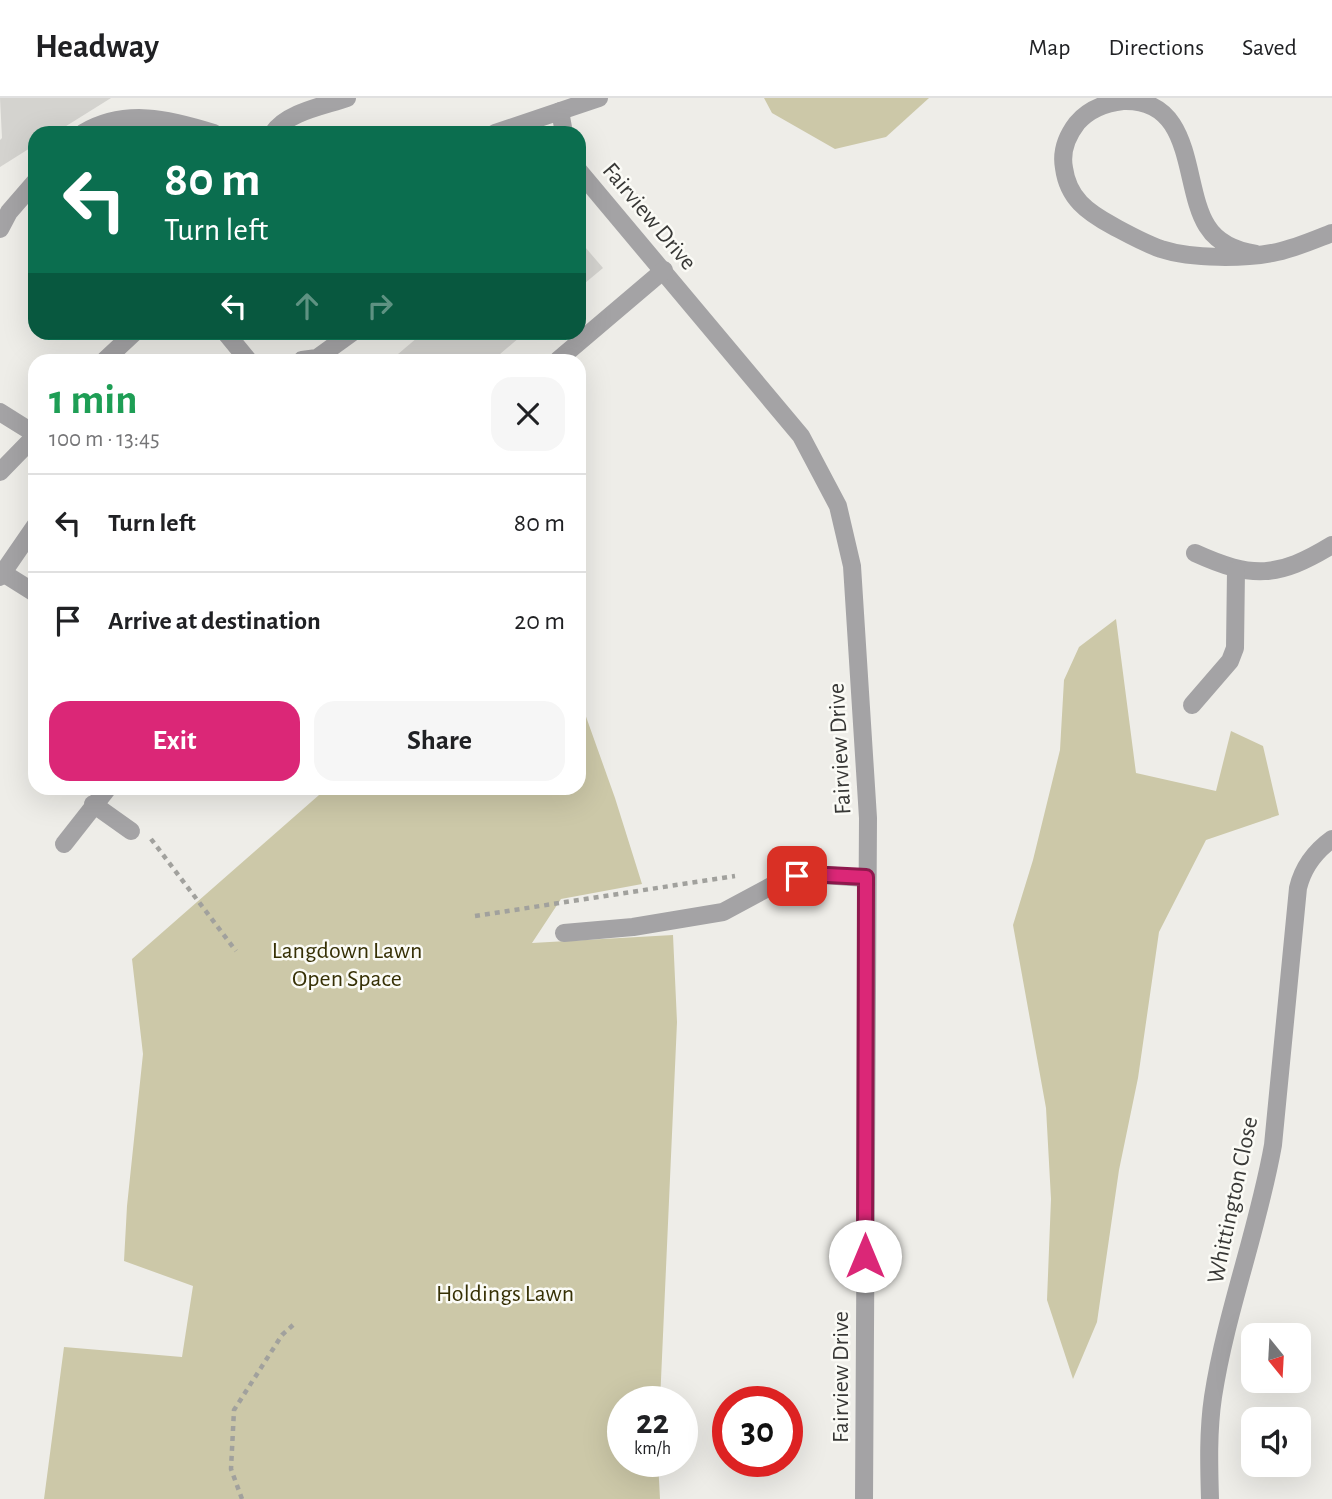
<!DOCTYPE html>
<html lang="en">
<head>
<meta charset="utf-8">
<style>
	:root { --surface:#fff; --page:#f6f6f6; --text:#202124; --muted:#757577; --line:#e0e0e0; --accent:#db2777 }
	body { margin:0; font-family:"Alegreya Sans",sans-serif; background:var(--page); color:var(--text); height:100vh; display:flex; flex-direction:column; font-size:26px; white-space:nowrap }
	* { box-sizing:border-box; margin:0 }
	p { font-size:23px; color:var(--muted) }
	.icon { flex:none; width:38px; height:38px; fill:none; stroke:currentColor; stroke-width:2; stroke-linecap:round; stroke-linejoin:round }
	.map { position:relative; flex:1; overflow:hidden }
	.sheet { position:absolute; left:28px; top:256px; width:558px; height:441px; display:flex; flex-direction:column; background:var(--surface); border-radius:21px; box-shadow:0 7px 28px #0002 }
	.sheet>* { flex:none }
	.banner { position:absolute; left:28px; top:28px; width:558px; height:214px; border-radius:21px; box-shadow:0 7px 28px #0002; background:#0b6e4f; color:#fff; overflow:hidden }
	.needle { width:46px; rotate:162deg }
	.buttons { position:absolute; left:1241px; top:1225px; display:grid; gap:14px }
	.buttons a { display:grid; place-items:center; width:70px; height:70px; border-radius:14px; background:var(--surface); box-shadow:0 7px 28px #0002; font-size:35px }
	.speed { position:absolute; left:607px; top:1288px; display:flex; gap:14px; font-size:35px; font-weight:700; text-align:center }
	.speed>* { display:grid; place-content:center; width:91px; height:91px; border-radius:50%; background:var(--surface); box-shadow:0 7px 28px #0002; line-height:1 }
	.speed small { font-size:18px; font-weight:400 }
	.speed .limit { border:10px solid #d22; background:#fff; color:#111 }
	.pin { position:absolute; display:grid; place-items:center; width:60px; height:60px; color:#fff; margin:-30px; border-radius:14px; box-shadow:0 4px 10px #0006 }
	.me { position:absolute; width:77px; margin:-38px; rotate:0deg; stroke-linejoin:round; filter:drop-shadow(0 0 5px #0008) }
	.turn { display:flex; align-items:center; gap:24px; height:147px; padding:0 21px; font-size:32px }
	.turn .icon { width:91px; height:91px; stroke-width:2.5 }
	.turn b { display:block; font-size:49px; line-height:60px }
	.lanes { display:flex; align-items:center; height:66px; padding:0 21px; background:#0003; justify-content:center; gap:35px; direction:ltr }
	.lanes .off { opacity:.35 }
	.round { display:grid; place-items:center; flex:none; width:74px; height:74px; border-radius:21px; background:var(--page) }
	.headline { display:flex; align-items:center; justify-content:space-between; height:119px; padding:0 21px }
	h1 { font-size:42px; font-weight:700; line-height:52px; color:#1e9e55 }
	.cta { display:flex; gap:14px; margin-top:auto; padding:14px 21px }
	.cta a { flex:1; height:80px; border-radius:21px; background:var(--accent); color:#fff; font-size:28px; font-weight:700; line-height:80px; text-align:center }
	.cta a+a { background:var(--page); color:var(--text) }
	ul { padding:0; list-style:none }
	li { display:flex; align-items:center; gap:21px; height:98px; padding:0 21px; border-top:2px solid var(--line) }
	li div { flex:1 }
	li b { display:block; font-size:26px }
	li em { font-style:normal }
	header { display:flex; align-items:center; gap:42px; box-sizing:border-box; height:98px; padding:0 35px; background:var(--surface); border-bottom:2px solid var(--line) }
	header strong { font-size:33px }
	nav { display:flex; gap:38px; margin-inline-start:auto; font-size:24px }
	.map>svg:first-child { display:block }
</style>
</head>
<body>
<header>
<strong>Headway</strong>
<nav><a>Map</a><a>Directions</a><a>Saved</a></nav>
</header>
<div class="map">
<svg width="1332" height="1401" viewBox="0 0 1332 1401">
	<rect width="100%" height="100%" fill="#eeede8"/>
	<!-- green -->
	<g fill="#ccc8a8">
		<path d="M764,0h165l-43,39 -51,12 -63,-36z"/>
		<path d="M1116,521l20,154 80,18 15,-60 32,15 16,69 -73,25 -47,92 -21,146 -19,92 -22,152 -24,57 -26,-79 4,-101 -5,-91 -33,-183 20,-65 27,-110 4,-70 15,-33z"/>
		<path d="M579,599l36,101 27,86 -81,15 -29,44 141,-8 4,87 -17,380h-37v59h35l2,38h-616l20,-152 118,10 11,-71 -69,-25 3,-55 16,-152 -11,-95 195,-171h252z"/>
	</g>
	<!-- building -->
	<g fill="#d4d3cf">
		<path d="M0,0h111l-56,35h-20v12l-35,22v-27l2,-2z"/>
		<path d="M579,142l24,28 -24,20z"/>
		<path d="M424,234h102l-33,28h-102z"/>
	</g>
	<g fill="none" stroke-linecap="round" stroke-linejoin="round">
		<!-- path -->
		<g stroke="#a1a19d" stroke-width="4.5" stroke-dasharray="5 5" stroke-linecap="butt">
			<path d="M151,741l85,112"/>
			<path d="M475,818l260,-40"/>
			<path d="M242,1401l-11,-30 3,-59 48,-75 11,-10"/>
		</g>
		<!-- minor -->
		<g stroke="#a4a3a5" stroke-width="18">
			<path d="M560,13l4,22"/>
			<path d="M83,35c42,-25 86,-14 131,0"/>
			<path d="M273,35c14,-21 51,-27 74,-35"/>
			<path d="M495,35l104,-35"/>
			<path d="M579,73l222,265 37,70 14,60 16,252 -4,681"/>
			<path d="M0,131l9,-17 26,-30"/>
			<path d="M1256,156c-19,-3 -38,-10 -49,-28 -25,-39 -11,-128 -84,-125 -18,2 -34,8 -46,22 -10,13 -16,29 -13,45 4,30 23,44 49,58 15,8 31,17 48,23 31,10 84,10 116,3 19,-4 37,-12 55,-19"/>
			<path d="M225,234l23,28"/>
			<path d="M105,262l30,-28"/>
			<path d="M302,262l15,-2 36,-26"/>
			<path d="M558,262l106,-90"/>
			<path d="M0,314l35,22"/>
			<path d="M0,374l35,-36"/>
			<path d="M1195,455c57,26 83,25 137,-8"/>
			<path d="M3,475l32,20"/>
			<path d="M0,479l35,-51"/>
			<path d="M1192,607l38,-44 5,-13 1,-78"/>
			<path d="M93,706l38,27"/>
			<path d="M64,746l44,-56"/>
			<path d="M564,835l69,-6 90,-15 52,-28 33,-10 58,4"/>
			<path d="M1210,1401c-1,-34 -2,-68 3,-102 13,-85 45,-167 60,-252l25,-257c5,-21 16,-36 34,-49"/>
		</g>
	</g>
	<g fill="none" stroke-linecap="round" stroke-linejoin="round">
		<defs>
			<path id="route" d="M797,778l11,-2 58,3 -1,379"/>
		</defs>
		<!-- route casing -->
		<use href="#route" stroke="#8e194d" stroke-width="18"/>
		<!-- route -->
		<use href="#route" stroke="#db2777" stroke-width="12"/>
	</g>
	<g text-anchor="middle" stroke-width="5" stroke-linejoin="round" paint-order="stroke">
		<!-- street labels -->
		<g font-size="24" fill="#383836" stroke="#fbfbf6">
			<text transform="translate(650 118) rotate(50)" y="8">Fairview Drive</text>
			<text transform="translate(839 651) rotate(-93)" y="8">Fairview Drive</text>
			<text transform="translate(1232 1102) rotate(-78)" y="8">Whittington Close</text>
			<text transform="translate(840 1279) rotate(-90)" y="8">Fairview Drive</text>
		</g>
		<!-- park labels -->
		<g font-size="24" fill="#363005" stroke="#fbfbf6">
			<text x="347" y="860">Langdown Lawn<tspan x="347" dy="28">Open Space</tspan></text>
			<text x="505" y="1203">Holdings Lawn</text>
		</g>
	</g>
</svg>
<div class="buttons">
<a><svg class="needle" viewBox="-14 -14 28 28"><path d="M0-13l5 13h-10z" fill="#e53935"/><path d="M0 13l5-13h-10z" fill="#757577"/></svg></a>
<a><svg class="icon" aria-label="sound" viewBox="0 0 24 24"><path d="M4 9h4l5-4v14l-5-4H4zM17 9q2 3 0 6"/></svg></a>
</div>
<div class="speed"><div>22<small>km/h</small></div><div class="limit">30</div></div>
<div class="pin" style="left:797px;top:778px;background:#d93025"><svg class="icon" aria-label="arrive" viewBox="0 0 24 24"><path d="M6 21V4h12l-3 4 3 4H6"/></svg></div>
<svg class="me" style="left:865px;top:1158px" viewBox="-20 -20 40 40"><circle r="19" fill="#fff"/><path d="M0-13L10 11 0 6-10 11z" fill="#db2777"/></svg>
<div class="banner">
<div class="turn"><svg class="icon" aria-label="left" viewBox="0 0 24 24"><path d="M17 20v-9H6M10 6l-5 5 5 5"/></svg><div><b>80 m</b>Turn left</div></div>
<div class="lanes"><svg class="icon" aria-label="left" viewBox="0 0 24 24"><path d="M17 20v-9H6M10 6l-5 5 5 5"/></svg><svg class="icon off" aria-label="ahead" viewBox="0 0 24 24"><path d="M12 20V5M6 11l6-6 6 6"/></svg><svg class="icon off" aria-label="right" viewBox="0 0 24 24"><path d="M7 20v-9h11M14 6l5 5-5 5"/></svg></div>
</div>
<section class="sheet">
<div class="headline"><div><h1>1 min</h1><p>100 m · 13:45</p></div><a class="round"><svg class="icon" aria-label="close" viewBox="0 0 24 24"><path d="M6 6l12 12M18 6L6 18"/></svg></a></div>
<ul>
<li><svg class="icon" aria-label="left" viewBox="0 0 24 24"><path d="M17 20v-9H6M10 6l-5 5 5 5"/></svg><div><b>Turn left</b></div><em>80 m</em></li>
<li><svg class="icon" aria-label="arrive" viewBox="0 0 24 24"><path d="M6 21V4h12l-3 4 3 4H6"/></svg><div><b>Arrive at destination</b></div><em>20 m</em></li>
</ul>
<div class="cta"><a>Exit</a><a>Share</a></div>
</section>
</div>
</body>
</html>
